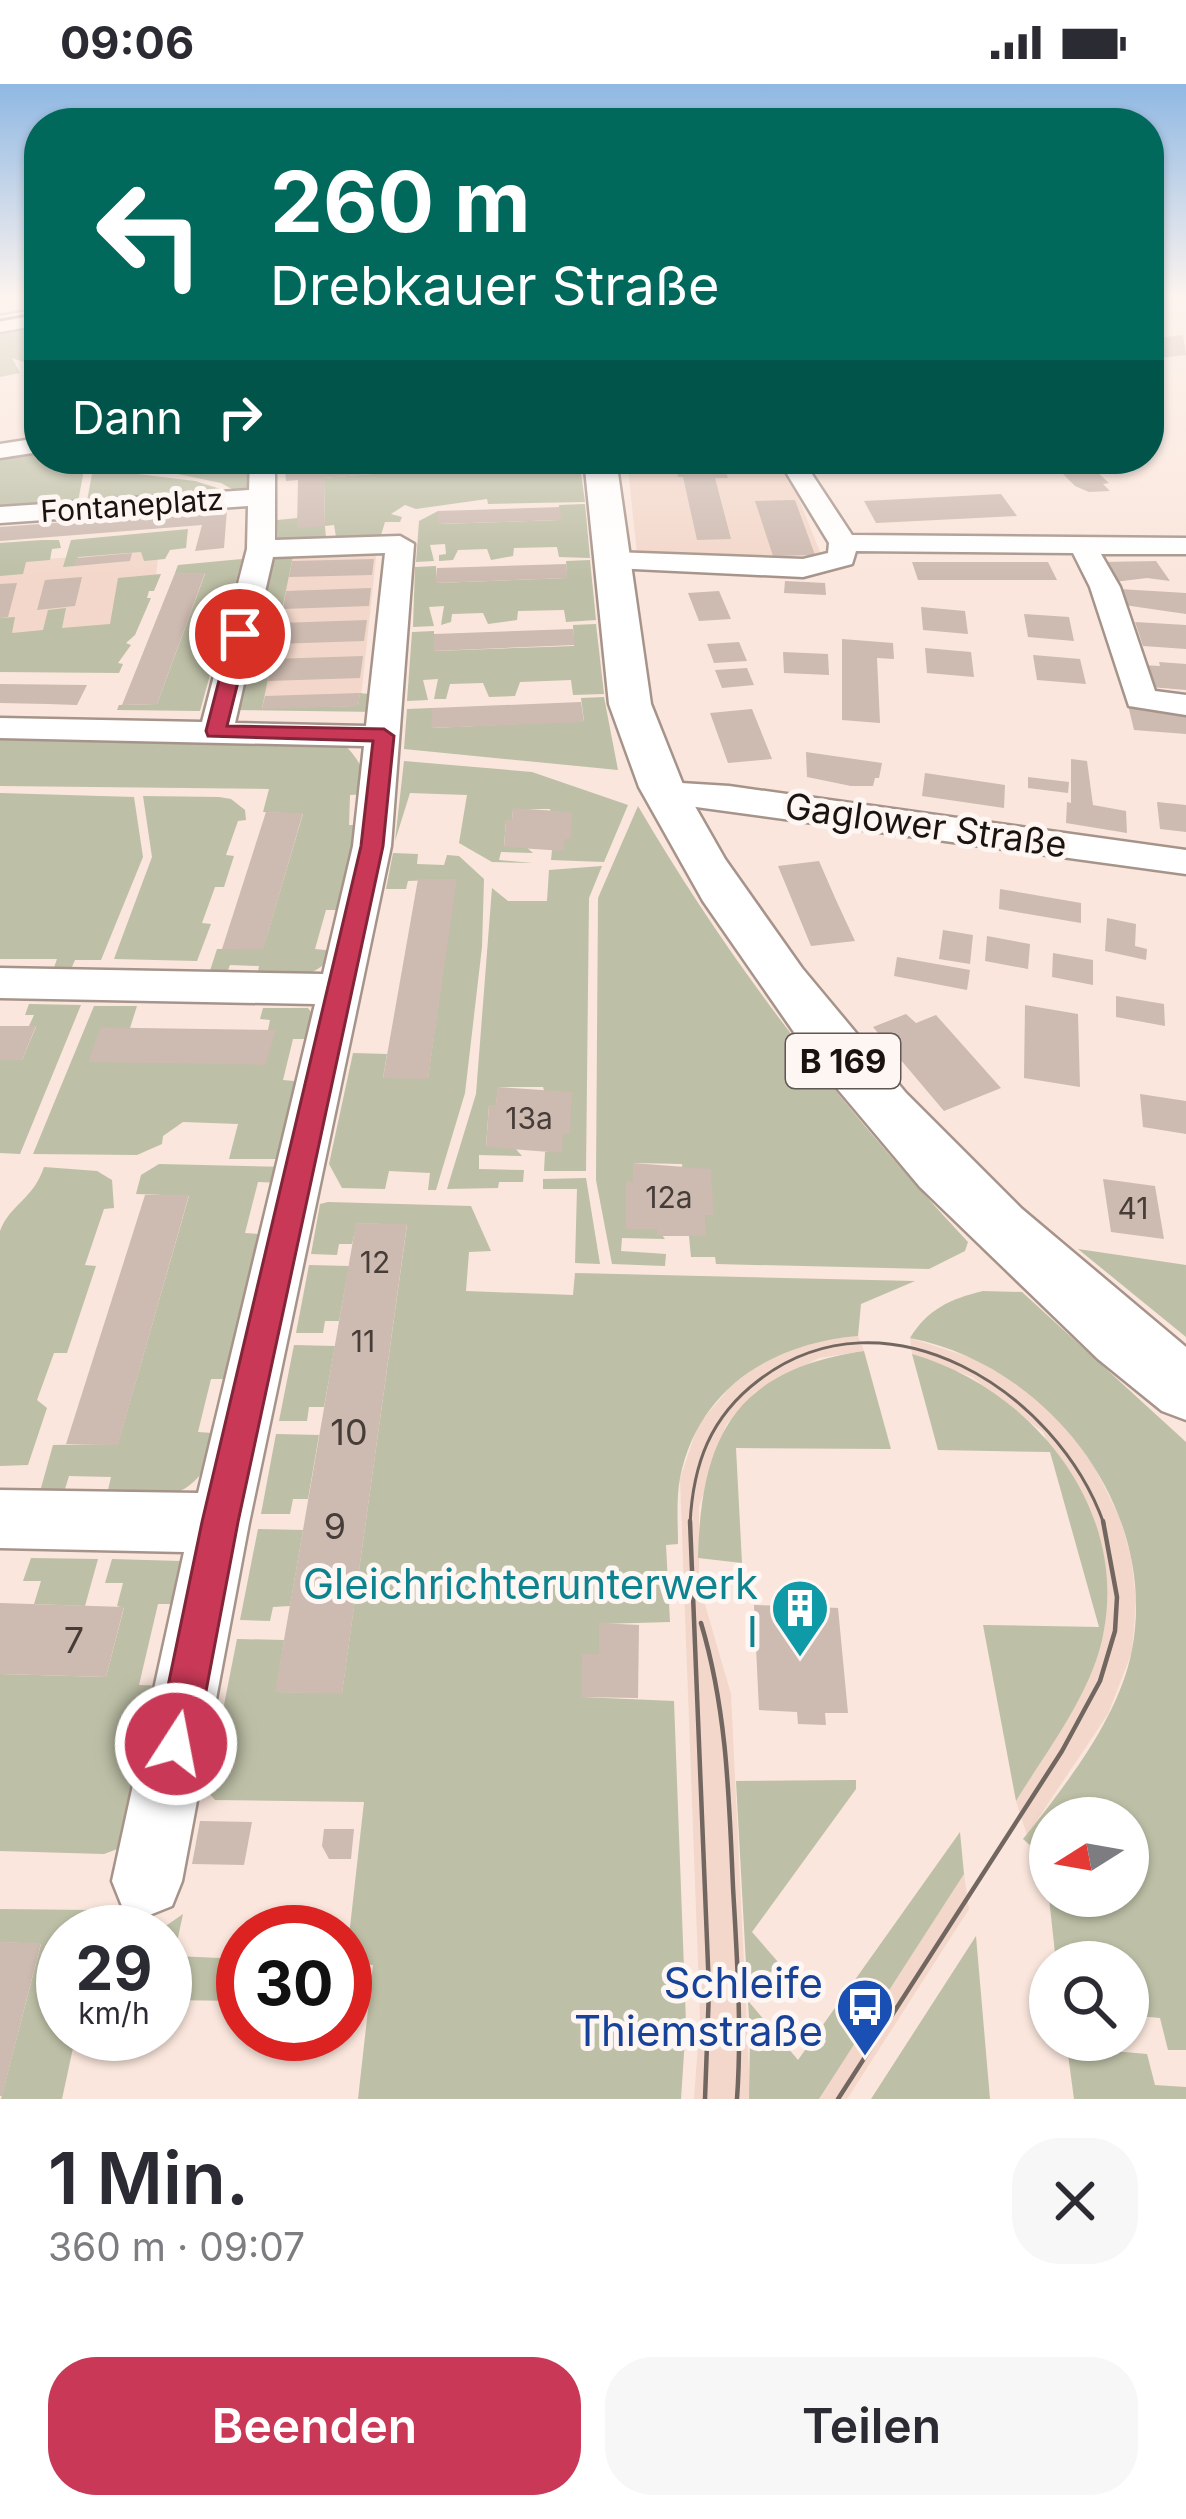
<!DOCTYPE html>
<html lang="de">
<head>
<meta charset="utf-8">
<style>
	:root { --surface:#fff; --page:#f7f7f7; --text:#2b2b33; --muted:#7c7c81; --accent:#c93957 }
	body { margin:0; font-family:Inter,sans-serif; background:var(--page); color:var(--text); height:100vh; display:flex; flex-direction:column; font-size:45px; white-space:nowrap }
	* { box-sizing:border-box; margin:0 }
	p { font-size:39px; color:var(--muted) }
	.icon { flex:none; width:66px; height:66px; fill:none; stroke:currentColor; stroke-width:2; stroke-linecap:round; stroke-linejoin:round }
	.map { position:relative; height:2015px; overflow:hidden }
	.details { display:flex; flex-direction:column; background:var(--surface); flex:1 }
	.details>* { flex:none }
	.banner { position:absolute; left:24px; top:24px; width:1140px; height:366px; border-radius:48px; box-shadow:0 3px 9px #0004; background:#00695c; color:#fff; overflow:hidden }
	.needle { width:78px; rotate:259deg }
	.tools { position:absolute; left:1029px; top:1713px; display:grid; gap:24px }
	.tools a { display:grid; place-items:center; width:120px; height:120px; border-radius:50%; background:var(--surface); box-shadow:0 3px 9px #0004; font-size:60px }
	.speed { position:absolute; left:36px; top:1821px; display:flex; gap:24px; font-size:60px; font-weight:700; text-align:center }
	.speed>* { display:grid; place-content:center; width:156px; height:156px; border-radius:50%; background:var(--surface); box-shadow:0 3px 9px #0004; line-height:1 }
	.speed small { font-size:30px; font-weight:400 }
	.speed .limit { border:18px solid #d22; background:#fff; color:#111 }
	.pin { position:absolute; display:grid; place-items:center; width:102px; height:102px; color:#fff; margin:-51px; border:6px solid #fff; border-radius:50%; box-shadow:0 3px 12px #0007 }
	.me { position:absolute; width:132px; margin:-66px; rotate:11deg; stroke-linejoin:round; filter:drop-shadow(0 0 9px #0008) }
	.turn { display:flex; align-items:center; gap:42px; height:252px; padding:0 48px; font-size:54px }
	.turn .icon { width:156px; height:156px; stroke-width:2.5 }
	.turn b { display:block; font-size:84px; line-height:102px }
	.then { display:flex; align-items:center; height:114px; padding:0 48px; background:#0003; gap:24px; font-size:45px }
	.round { display:grid; place-items:center; flex:none; width:126px; height:126px; border-radius:48px; background:var(--page) }
	.summary { display:flex; align-items:center; justify-content:space-between; height:204px; padding:0 48px }
	h1 { font-size:72px; font-weight:600; line-height:90px }
	.primary-button { display:flex; gap:24px; margin-top:auto; padding:24px 48px }
	.primary-button a { flex:1; height:138px; border-radius:48px; background:var(--accent); color:#fff; font-size:48px; font-weight:600; line-height:138px; text-align:center }
	.primary-button a+a { background:var(--page); color:var(--text) }
	.status { display:flex; justify-content:space-between; align-items:center; height:84px; padding:0 60px; background:var(--surface); direction:ltr }
	.status svg { height:33px; fill:currentColor }
	.map>svg:first-child { display:block }
</style>
</head>
<body>
<div class="status"><b>09:06</b><svg viewBox="0 0 49 12"><path d="M0 12V9h3v3zM5 12V6h3v6zM10 12V3h3v9zM15 12V0h3v12zM26 1h20v11H26zM47 4h2v5h-2z"/></svg></div>
<div class="map">
<svg width="1186" height="2015" viewBox="0 0 1186 2015">
	<rect width="100%" height="100%" fill="#fae6dc"/>
	<!-- built -->
	<g fill="#f3d7ca">
		<path d="M627,375h146l24,35 25,63 -24,4 -161,-7z"/>
		<path d="M377,465l-17,157 -101,4 33,-158z"/>
		<path d="M159,466l-3,25 -44,50 -102,9 -10,-16v-46l25,-11z"/>
		<path d="M858,1252l6,15 -45,7 -64,34 -29,33 -27,82v77l32,110 19,396 -1,9h-55l6,-82 -20,-538 18,-54 32,-38 41,-32 48,-16z"/>
		<path d="M910,1254l65,21 47,28 40,35 32,44 26,52 11,39 5,43 -4,52 -24,62 -81,121 -11,-34 62,-102 26,-68 1,-54 -62,-145 -71,-55 -60,-23z"/>
		<path d="M964,1790l5,35 -122,190h-28z"/>
	</g>
	<!-- green -->
	<g fill="#bdbfa6">
		<path d="M39,241l-3,41 -24,-8 8,15 -20,4v-45z"/>
		<path d="M39,364v11h47l-9,48 -14,-5 -42,3 -2,7h-12l2,-6 -9,1v-53z"/>
		<path d="M106,375h142l1,32 -10,2 -18,-10z"/>
		<path d="M579,375l6,43 -97,2 -1,-5 -71,10 -11,-4 -14,9 11,3 -2,5h-15l-4,13 -45,2 -2,-12 -9,1 1,12 -48,2 -1,-20 21,-2 27,8 -1,-48 215,-18 5,11 21,-2 -3,-9z"/>
		<path d="M129,389l66,8 32,10h-8l-1,6 -8,-5 -33,2 -2,6 -7,-5 -33,2 -2,6 -8,-5 -38,3 5,-27z"/>
		<path d="M585,420l5,54 -31,-1 -2,-10 -43,1 -1,8 -22,4 -4,-11 -29,1 -5,10 -14,1v-6l7,-1 -1,-10 -15,1 4,16 -18,1 3,-41 19,-10 1,13 121,-4 -1,-15z"/>
		<path d="M188,445l-2,19 -16,2 -5,9 -21,2 -3,-9 -63,5 -3,9 -12,1 8,-27z"/>
		<path d="M42,456h17l2,8 -9,1 -2,11 -24,2 -3,12 -23,2v-33z"/>
		<path d="M294,467l-32,157 96,-2 2,-13 18,2 -1,17 -145,-2 36,-150z"/>
		<path d="M242,475l-42,152 -83,-1 2,-5 38,-1 48,-130 -30,-1 3,-8z"/>
		<path d="M590,476l6,60 -30,2 -2,-12 -46,1 -1,9 -29,4 -5,-11 -31,1 -1,8 -10,3 3,-19 -15,1 5,19 -21,1 2,-60 21,-1 1,17 130,-5 -1,-17z"/>
		<path d="M161,490l-7,17h-5l-2,7h4l-16,37 -9,8 5,2 -13,18 5,1 -4,9 -119,-1v-54l15,-1 -3,16 31,-3 5,-20 18,-2 -4,20 48,-4 8,-46z"/>
		<path d="M596,540l8,70 -31,1 -2,-15 -51,2 -5,14 -26,1 -6,-14 -33,1 -4,15h-12l4,-20 -15,1 5,20 -21,1 5,-69 22,-1v20l140,-5 -1,-21z"/>
		<path d="M604,613l14,73 -214,-21 3,-40 25,-1v20l152,-7 -3,-23z"/>
		<path d="M0,652l343,8c15,12 24,31 25,50l-18,1 -1,30h18l-21,85h-20l-11,39 21,2c-21,30 -45,27 -79,27l2,-12 -29,-1 -5,13 -17,-1 9,-28h46l40,-135 -40,-2 6,-23 -269,-3z"/>
		<path d="M404,677l128,11 96,33 -24,57 -53,-2 1,-10h12l-14,-41h-37l-1,11 -6,1 -2,25 22,1 7,6 -32,-1 -2,8 34,3 -41,-1 -33,-19 8,-48 -57,-2 -15,48z"/>
		<path d="M0,709l134,4 9,60 -42,103h-26l-7,16h-17l6,-17h-57z"/>
		<path d="M143,712l76,1 12,2 14,11 1,10 -8,1 -12,34 8,1 -10,31h-9l-13,36 9,1 -14,37 -83,-2 38,-102z"/>
		<path d="M638,722c95,162 202,299 330,436l-3,9 -36,18 -213,-5 -1,-7h-24l-9,-93 -48,-1 -1,19h-7v46l31,1 8,10 -43,-1 -1,13 45,3 -1,12 -53,-2 -16,-84 2,-282z"/>
		<path d="M393,769l25,1 -1,10 27,1 3,-10 12,1 25,23 -2,68 -17,146 -29,97h-8l2,-17 -41,-2 -4,18 -43,-1 -13,-24 24,-111 34,1 -4,24h45l28,-199 -48,2 -2,8h-20z"/>
		<path d="M602,782l-13,32 -3,273h-42l1,-19h17l-19,-65h-45l-2,18h-7l-3,41 28,1 8,9 -43,-1v14l45,1 -1,12h-24l-1,6 -51,1 29,-95 16,-206 16,13h39l2,-31z"/>
		<path d="M29,920l52,1 -61,149 -20,-1v-93h22l14,-33 -7,-1 5,-11h-9z"/>
		<path d="M94,922h43l-7,22h-29l-12,34 186,-31 -7,-1 2,-10 -10,-1 3,-11h45l9,12 -1,19h-23l-10,41 23,2 -17,77h-60l9,-35 -55,-2 -20,14 -1,8 -25,11 -104,-1z"/>
		<path d="M159,1080l128,3 -3,16 -26,-1 -13,51 26,2 -31,144h-29l-13,53 29,2c-39,69 -47,61 -122,69l6,-26 -42,-1 -8,26 -22,-7 14,-50 65,-1 71,-248 -53,-2 5,-19z"/>
		<path d="M44,1083l53,4 15,9 2,28 -10,1 -19,56 11,1 -29,87h-13l-17,47 10,8 -19,57 -28,1v-235c11,-28 33,-31 44,-64z"/>
		<path d="M586,1094l14,86 -25,-1 2,-74h-34v-10z"/>
		<path d="M328,1118l143,4 20,45 -22,1 -3,39 107,4 2,-22 340,8 -54,23 -3,32c-85,7 -160,52 -178,142 -4,21 -2,45 -2,66l-12,1 4,77 -70,2 -1,30 -17,1v42l92,4 12,322 -5,76h-323l15,-134 -27,-2 18,-161 -149,-2 -8,-9 30,-152 47,1 -8,52 66,1 65,-468 -50,-2 -5,21h-13l-2,11 -26,-1 9,-50z"/>
		<path d="M1078,1165l108,16v72z"/>
		<path d="M309,1181l40,1 -10,55h-14l-2,12h-27z"/>
		<path d="M983,1207l39,1 164,150v608h-18l-8,-32 -32,-3v-53h-72l-8,-73 2,7h78v-78h-78v45l-27,-24c42,-53 96,-121 109,-189 27,-143 -84,-285 -222,-312 18,-29 40,-39 73,-47z"/>
		<path d="M294,1261l41,1 -11,61h-15l-2,14h-28z"/>
		<path d="M864,1267l27,98 -155,-1 6,115 -44,-5c3,-122 37,-188 166,-207z"/>
		<path d="M912,1270c116,33 215,149 192,276 -10,61 -57,120 -88,171l-33,-176 116,2 -49,-175 -112,-2z"/>
		<path d="M276,1350l43,1 -11,64h-15l-3,15h-29z"/>
		<path d="M258,1445l45,1 -13,76 -17,1 -3,14 -30,-1z"/>
		<path d="M31,1474l67,1 -13,47 -51,-2 7,-23h-18z"/>
		<path d="M112,1475l68,2 7,43h-29l-19,81 31,1 -50,162 -16,6 -104,-3v-177l106,3 18,-69 -7,-2 6,-23h-18z"/>
		<path d="M856,1696v9l-104,143 26,30 -29,40 49,58 162,-228 4,42 -145,225h-70l1,-62 -14,-256z"/>
		<path d="M0,1825l91,1 10,17 -1,5h-37v102h13l-14,65h-61l40,-155 -41,-2z"/>
		<path d="M183,1830l-9,42 69,3v42l-78,-1v-68h-8z"/>
		<path d="M976,1852l14,163h-119z"/>
		<path d="M1067,1963l80,7 8,31 31,2v12h-112z"/>
	</g>
	<!-- building -->
	<g fill="#cdbab0">
		<path d="M1183,251l3,20 -37,4v-20z"/>
		<path d="M418,375l92,3 -186,16 1,48 -28,2 1,-48 -12,1 -1,-11z"/>
		<path d="M674,375h33l1,7h16l4,12h-13l16,61 -34,1 -14,-63h-5z"/>
		<path d="M836,375h64v3l-58,5z"/>
		<path d="M1083,375l26,24 -6,1 7,7 -21,1 -14,-6 -26,-26z"/>
		<path d="M1001,410l16,22 -141,7 -12,-22z"/>
		<path d="M795,416l20,55 -42,1 -18,-55z"/>
		<path d="M560,423l1,13 -123,4v-13z"/>
		<path d="M227,426l-3,38 -29,3 7,-26 -202,16v-14z"/>
		<path d="M132,469l-2,8 -55,5 2,-8z"/>
		<path d="M374,475l-2,16 -83,2 3,-16z"/>
		<path d="M1156,477l14,20 -23,-3 -33,4 -13,-20z"/>
		<path d="M912,478h136l9,18h-139z"/>
		<path d="M566,480l2,14 -132,5 1,-15z"/>
		<path d="M175,489h30l-48,131 -35,1z"/>
		<path d="M82,493l-7,29 -38,4 8,-30z"/>
		<path d="M785,497l40,2 1,12 -42,-2z"/>
		<path d="M17,499l-9,34 -8,1v-34z"/>
		<path d="M371,504l-2,18 -86,3 3,-18z"/>
		<path d="M1119,505l67,4v21l-62,-9z"/>
		<path d="M719,507l12,28 -32,2 -11,-28z"/>
		<path d="M921,523l44,4 3,23 -45,-4z"/>
		<path d="M1024,530l45,3 5,24 -46,-4z"/>
		<path d="M367,536l-3,21 -89,3 5,-21z"/>
		<path d="M1135,538l51,3v24l-43,-3z"/>
		<path d="M573,545l2,16 -142,6 1,-17z"/>
		<path d="M842,555l51,4 1,16 -17,-1 3,65 -38,-3z"/>
		<path d="M739,558l8,19 -33,2 -7,-19z"/>
		<path d="M925,564l46,4 3,25 -47,-4z"/>
		<path d="M783,568l45,2 1,21 -45,-2z"/>
		<path d="M1033,571l47,4 6,25 -49,-4z"/>
		<path d="M363,572l-3,22 -92,3 4,-22z"/>
		<path d="M1159,578l27,2v26l-36,-3 -7,-22 17,1z"/>
		<path d="M747,584l7,17 -32,3 -7,-18z"/>
		<path d="M0,600l87,1 -10,20 -29,-1 -48,-1z"/>
		<path d="M360,609l-2,13 -96,3 3,-13z"/>
		<path d="M581,618l3,20 -153,6 1,-20z"/>
		<path d="M1128,621l58,5v24l-52,-4z"/>
		<path d="M752,625l20,50 -44,4 -18,-50z"/>
		<path d="M806,668l76,11 -3,15h-4l-2,8h-22l-44,-9z"/>
		<path d="M1071,675l16,2 6,44 33,6 1,22 -61,-10 1,-21 4,1z"/>
		<path d="M925,689l80,12 -1,23 -82,-12z"/>
		<path d="M1028,693l41,5 -1,11 -40,-5z"/>
		<path d="M1157,718l29,3v27l-26,-3z"/>
		<path d="M513,724l59,4 -1,27h-6l-1,12 -60,-4 2,-27h6z"/>
		<path d="M266,728l37,1 -40,137 -41,-1z"/>
		<path d="M819,777l17,39 19,41 -44,5 -33,-80z"/>
		<path d="M418,795h39l-29,200 -45,-1z"/>
		<path d="M1000,805l81,14v20l-82,-14z"/>
		<path d="M1107,834l29,6 -1,22 12,3 -1,11 -41,-9z"/>
		<path d="M943,846l30,5 -3,29 -31,-5z"/>
		<path d="M987,852l43,8 -2,25 -43,-8z"/>
		<path d="M1053,869l40,7v25l-41,-8z"/>
		<path d="M897,873l73,13 -3,20 -73,-14z"/>
		<path d="M1116,912l48,8 1,22 -49,-9z"/>
		<path d="M1025,921l53,9 2,73 -56,-9z"/>
		<path d="M906,930l10,9 20,-8 65,73 -57,23 -71,-84z"/>
		<path d="M0,942h36l-14,34h-22z"/>
		<path d="M101,943l35,1 140,2 -10,35 -178,-3z"/>
		<path d="M497,1003l75,5 -2,42h-7l-1,19 -76,-6 3,-42h7z"/>
		<path d="M1140,1010l46,7v33l-43,-7z"/>
		<path d="M633,1079l78,6 3,46h-9l1,21h-49v-7h-31v-48l7,1z"/>
		<path d="M1103,1095l52,7 9,53 -53,-7z"/>
		<path d="M145,1111h44l-71,250 -52,-1z"/>
		<path d="M356,1139l51,1 -65,470 -67,-2z"/>
		<path d="M789,1510l27,1v12l22,1 10,105h-23l1,12 -28,-1 -1,-12 -38,-2 -5,-105 35,1z"/>
		<path d="M0,1519l124,4 -18,70 -106,-3z"/>
		<path d="M599,1539l40,2 -1,73 -57,-1 1,-43h17z"/>
		<path d="M200,1737l52,1 -8,43 -52,-1z"/>
		<path d="M324,1745h30l-3,30h-22l-7,-13z"/>
		<path d="M0,1858l41,1 -39,153h-2z"/>
	</g>
	<g fill="none" stroke-linecap="round" stroke-linejoin="round">
		<defs>
			<g id="minor">
				<path d="M39,354v14l-39,6v-14z"/>
				<path d="M250,375h69l-12,7 -32,3v71l125,-4 14,8 -23,302 -142,677 -67,358 -10,25 -25,10 -25,-10 -10,-25 72,-329 -184,-4v-58l198,3 117,-489 -315,-6v-30l323,6 30,-128 11,-100 -364,-8v-20l202,4 45,-173 1,-43 -248,17v-16l249,-17zM385,469l-19,173 -131,-3 38,-166z"/>
				<path d="M778,375h24l50,76 334,3v16h-85l19,33 35,104 31,4v20l-57,-9 -39,-119 -17,-34 -217,-2 -4,13 -49,13 -190,-9 -14,-8 14,-8 190,7 25,-6 1,-10z"/>
				<path d="M665,698l64,4 457,64v24l-534,-73 -5,-8 5,-8z"/>
			</g>
			<g id="major">
				<path d="M39,225v16l-39,7v-16z"/>
				<path d="M584,375h32l35,245 33,83 41,72 77,109 104,125 116,116 164,138v73l-24,-9 -64,-52 -178,-172 -106,-126 -111,-160 -64,-114 -30,-83z"/>
			</g>
		</defs>
		<!-- minor casing -->
		<use href="#minor" stroke="#a6948a" stroke-width="5"/>
		<!-- major casing -->
		<use href="#major" stroke="#a6948a" stroke-width="5"/>
		<!-- minor -->
		<use href="#minor" fill="#fff" fill-rule="evenodd"/>
		<!-- major -->
		<use href="#major" fill="#fff" fill-rule="evenodd"/>
		<!-- tram-far1 -->
		<g stroke="#726660" stroke-width="3">
			<path d="M0,236l39,-7"/>
			<path d="M690,1440c3,-60 20,-107 69,-144 127,-97 298,11 345,144"/>
		</g>
		<!-- tram -->
		<g stroke="#726660" stroke-width="4.5">
			<path d="M690,1437l19,469 -4,109"/>
			<path d="M701,1539c26,87 28,174 32,264 4,71 9,141 4,212"/>
			<path d="M838,2015l224,-348 38,-70 15,-50 2,-34 -14,-76"/>
		</g>
	</g>
	<!-- sky -->
	<linearGradient id="sky" x2="0" y2="1"><stop stop-color="#8fb8e3"/><stop offset="0.43" stop-color="#fdf4ef"/><stop offset="1" stop-color="#fdf4ef" stop-opacity="0"/></linearGradient>
	<rect width="1186" height="494" fill="url(#sky)"/>
	<!-- route -->
	<path fill="#c93957" stroke="#832539" stroke-width="3" d="M240,544l10,6 -23,92 157,3 10,7 -11,110 -145,676 -42,222 -6,14 -14,6 -14,-6 -6,-14 46,-222 159,-676 12,-105 -165,-5 -2,-5 25,-97z"/>
	<!-- icons -->
	<defs>
		<symbol id="building-pin" viewBox="-11 -11 22 30"><path d="M0 17L-7.5 6A9.5 9.5 0 1 1 7.5 6Z" fill="#0f9aa8" stroke="#fef6f2"/><path d="M-4-6H4V6H1V3H-1V6H-4ZM-2.5-4.3h1.7v1.8h-1.7ZM.8-4.3h1.7v1.8H.8ZM-2.5-1h1.7V.8h-1.7ZM.8-1h1.7V.8H.8Z" fill="#fff"/></symbol>
		<symbol id="bus-pin" viewBox="-11 -11 22 30"><path d="M0 17L-7.5 6A9.5 9.5 0 1 1 7.5 6Z" fill="#1a4fb4" stroke="#fef6f2"/><path d="M-5-6H5V4H4V6H2V4H-2V6H-4V4H-5ZM-3.5-4V0h7V-4ZM-3.5 1.2v1.5H-2V1.2ZM2 1.2v1.5H3.5V1.2Z" fill="#fff"/></symbol>
	</defs>
	<g fill-rule="evenodd">
		<use href="#building-pin" x="767" y="1491" width="66" height="90"/>
		<use href="#bus-pin" x="832" y="1890" width="66" height="90"/>
	</g>
	<g text-anchor="middle" stroke-width="10" stroke-linejoin="round" paint-order="stroke">
		<!-- far-street labels -->
		<g font-size="30" fill="#1a1310" stroke="#fef6f2">
			<text transform="translate(132 422) rotate(-4)" y="10">Fontaneplatz</text>
		</g>
		<!-- number labels -->
		<g font-size="30" fill="#473d38">
			<text x="529" y="1045">13a</text>
			<text x="669" y="1124">12a</text>
			<text x="1133" y="1135">41</text>
			<text x="375" y="1189">12</text>
			<text x="363" y="1268">11</text>
		</g>
		<!-- shield labels -->
		<rect fill="#fef6f2" stroke="#5e5754" stroke-width="3" x="786" y="950" width="114" height="54" rx="9"/>
		<g font-size="33" font-weight="bold" fill="#1a1310">
			<text x="843" y="989">B 169</text>
		</g>
		<!-- street labels -->
		<g font-size="36" fill="#1a1310" stroke="#fef6f2">
			<text transform="translate(926 741) rotate(8)" y="13">Gaglower Straße</text>
		</g>
		<!-- near-number labels -->
		<g font-size="36" fill="#473d38">
			<text x="349" y="1361">10</text>
			<text x="335" y="1455">9</text>
			<text x="74" y="1569">7</text>
		</g>
		<!-- near-culture labels -->
		<g font-size="42" fill="#0d838f" stroke="#fef6f2" text-anchor="end">
			<text x="758" y="1515">Gleichrichterunterwerk<tspan x="758" dy="48">I</tspan></text>
		</g>
		<!-- near-transit labels -->
		<g font-size="42" fill="#164399" stroke="#fef6f2" text-anchor="end">
			<text x="823" y="1914">Schleife<tspan x="823" dy="48">Thiemstraße</tspan></text>
		</g>
	</g>
</svg>
<div class="tools">
<a><svg class="needle" viewBox="-14 -14 28 28"><path d="M0-13l5 13h-10z" fill="#e53935"/><path d="M0 13l5-13h-10z" fill="#7c7c81"/></svg></a>
<a><svg class="icon" aria-label="search" viewBox="0 0 24 24"><circle cx="10" cy="10" r="6"/><path d="M15 15l6 6"/></svg></a>
</div>
<div class="speed"><div>29<small>km/h</small></div><div class="limit">30</div></div>
<div class="pin" style="left:240px;top:550px;background:#d93025"><svg class="icon" aria-label="arrive" viewBox="0 0 24 24"><path d="M6 21V4h12l-3 4 3 4H6"/></svg></div>
<svg class="me" style="left:176px;top:1660px" viewBox="-20 -20 40 40"><circle r="17" fill="#c93957" stroke="#fff" stroke-width="3"/><path d="M0-11L8 9 0 5-8 9z" fill="#fff"/></svg>
<div class="banner">
<div class="turn"><svg class="icon" aria-label="left" viewBox="0 0 24 24"><path d="M17 20v-9H6M10 6l-5 5 5 5"/></svg><div><b>260 m</b>Drebkauer Straße</div></div>
<div class="then">Dann<svg class="icon" aria-label="right" viewBox="0 0 24 24"><path d="M7 20v-9h11M14 6l5 5-5 5"/></svg></div>
</div>
</div>
<section class="details">
<div class="summary"><div><h1>1 Min.</h1><p>360 m · 09:07</p></div><a class="round"><svg class="icon" aria-label="close" viewBox="0 0 24 24"><path d="M6 6l12 12M18 6L6 18"/></svg></a></div>
<div class="primary-button"><a>Beenden</a><a>Teilen</a></div>
</section>
</body>
</html>
